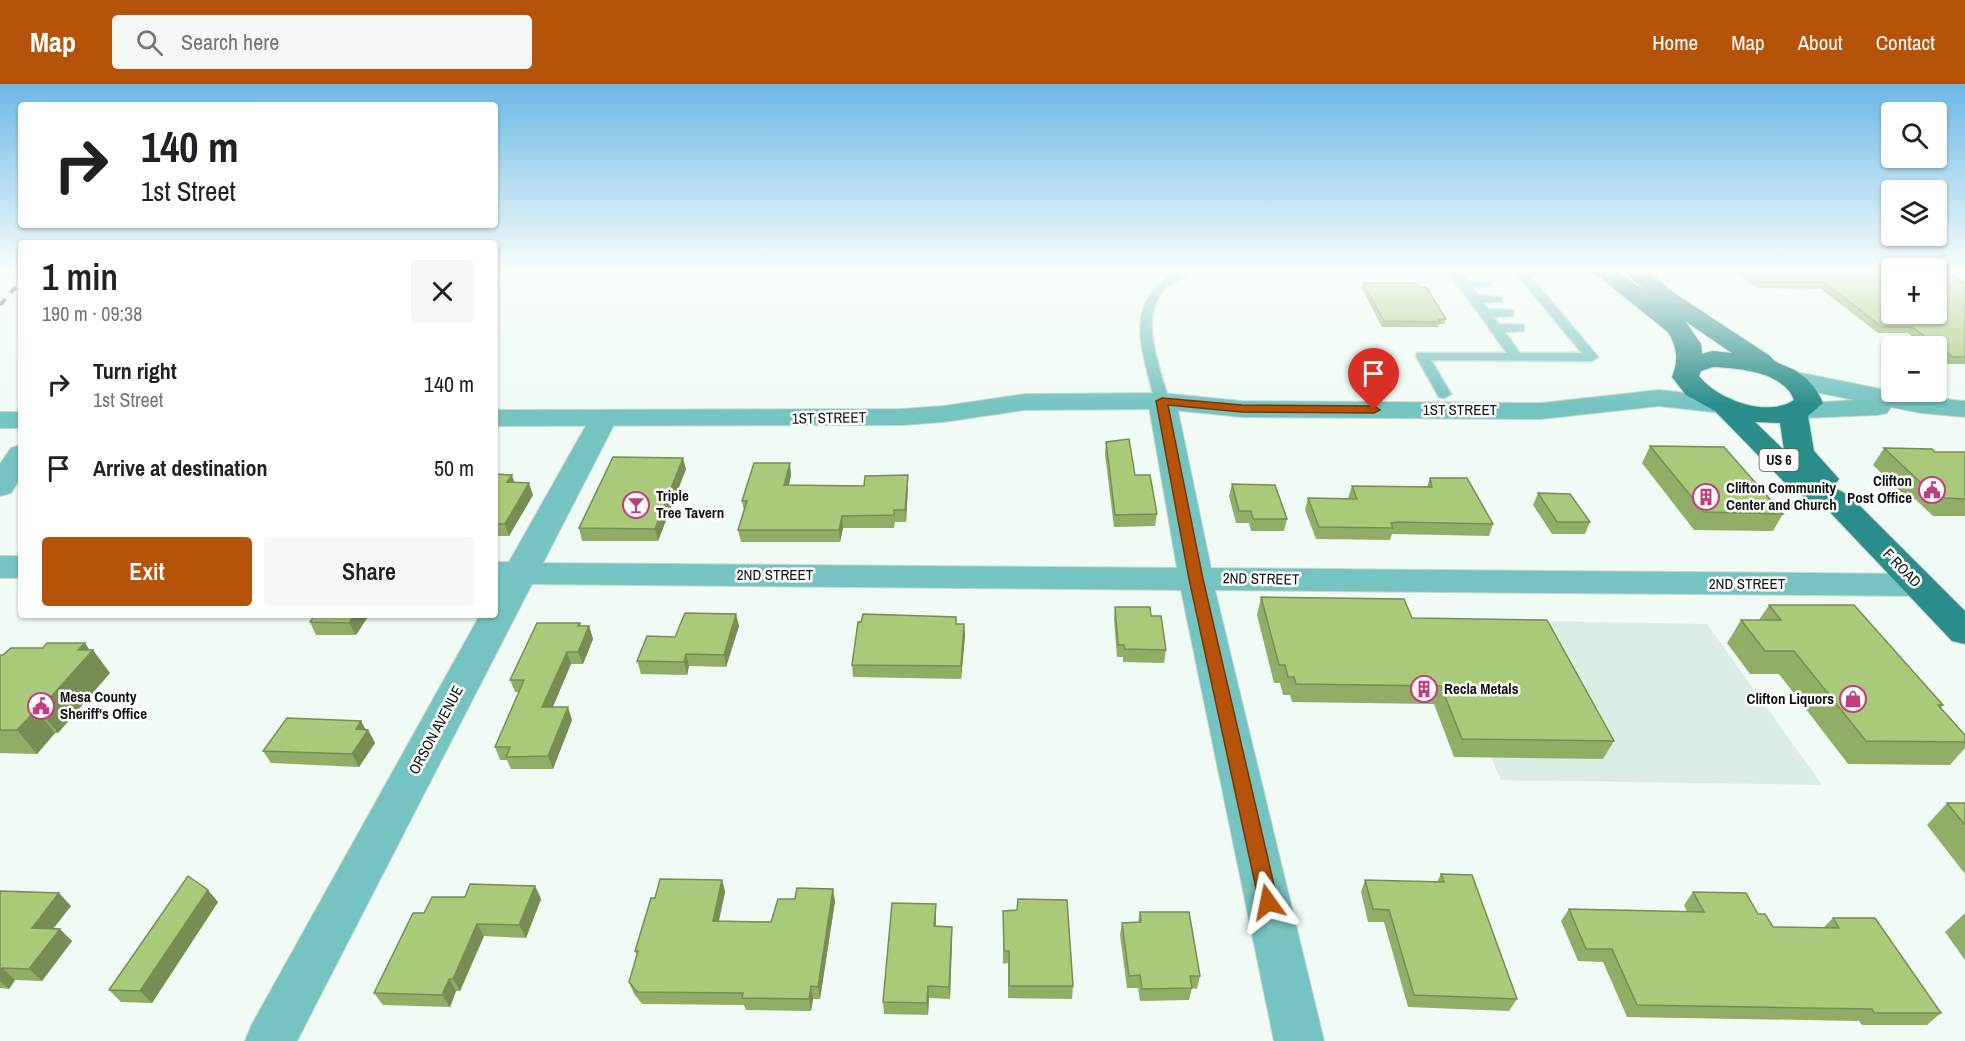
<!DOCTYPE html>
<html lang="en">
<head>
<meta charset="utf-8">
<style>
	:root { --surface:#fff; --page:#f6f6f6; --text:#202124; --muted:#757577; --accent:#b45309 }
	body { margin:0; font-family:"Archivo Narrow",sans-serif; background:var(--page); color:var(--text); height:100vh; display:flex; flex-direction:column; font-size:22px; white-space:nowrap }
	* { box-sizing:border-box; margin:0 }
	p { font-size:20px; color:var(--muted) }
	.icon { flex:none; width:33px; height:33px; fill:none; stroke:currentColor; stroke-width:2; stroke-linecap:round; stroke-linejoin:round }
	.map { position:relative; flex:1; overflow:hidden }
	.side { position:absolute; left:18px; top:156px; width:480px; height:378px; display:flex; flex-direction:column; background:var(--surface); border-radius:6px; box-shadow:0 2px 4px #0004 }
	.side>* { flex:none }
	.banner { position:absolute; left:18px; top:18px; width:480px; height:126px; border-radius:6px; box-shadow:0 2px 4px #0004; background:#fff; color:var(--text); overflow:hidden }
	.tools { position:absolute; left:1881px; top:18px; display:grid; gap:12px }
	.tools a { display:grid; place-items:center; width:66px; height:66px; border-radius:6px; background:var(--surface); box-shadow:0 2px 4px #0004; font-size:30px }
	.pin { position:absolute; display:grid; place-items:center; width:51px; height:51px; color:#fff; margin:-62px -26px; border-radius:50% 50% 50% 0; rotate:-45deg; box-shadow:0 0 6px #0007 }
	.pin .icon { rotate:45deg }
	.me { position:absolute; width:66px; margin:-33px; rotate:348deg; stroke-linejoin:round; filter:drop-shadow(0 0 4px #0008) }
	.turn { display:flex; align-items:center; gap:21px; height:126px; padding:0 24px; font-size:27px }
	.turn .icon { width:78px; height:78px; stroke-width:2.5 }
	.turn b { display:block; font-size:42px; line-height:51px }
	.round { display:grid; place-items:center; flex:none; width:63px; height:63px; border-radius:6px; background:var(--page) }
	.overview { display:flex; align-items:center; justify-content:space-between; height:102px; padding:0 24px }
	h1 { font-size:36px; font-weight:600; line-height:45px }
	.action { display:flex; gap:12px; margin-top:auto; padding:12px 24px }
	.action a { flex:1; height:69px; border-radius:6px; background:var(--accent); color:#fff; font-size:24px; font-weight:600; line-height:69px; text-align:center }
	.action a+a { background:var(--page); color:var(--text) }
	ul { padding:0; list-style:none }
	li { display:flex; align-items:center; gap:18px; height:84px; padding:0 24px }
	li div { flex:1 }
	li b { display:block; font-size:22px }
	li em { font-style:normal }
	header { display:flex; align-items:center; gap:36px; box-sizing:border-box; height:84px; padding:0 30px; background:var(--accent); color:#fff }
	header strong { font-size:28px }
	nav { display:flex; gap:33px; margin-inline-start:auto; font-size:21px }
	.search { width:420px; height:54px; background:var(--page); display:flex; align-items:center; gap:15px; box-sizing:border-box; padding:0 21px; border-radius:6px; color:var(--muted); font-size:22px }
	.map>svg:first-child { display:block }
</style>
</head>
<body>
<header>
<strong>Map</strong>
<div class="search"><svg class="icon" aria-label="search" viewBox="0 0 24 24"><circle cx="10" cy="10" r="6"/><path d="M15 15l6 6"/></svg>Search here</div>
<nav><a>Home</a><a>Map</a><a>About</a><a>Contact</a></nav>
</header>
<div class="map">
<svg width="1965" height="957" viewBox="0 0 1965 957">
	<rect width="100%" height="100%" fill="#effbf4"/>
	<!-- built -->
	<path fill="#dbeee3" d="M1545,537l162,3 115,161 -321,-5 -10,-23z"/>
	<g fill="none" stroke-linecap="round" stroke-linejoin="round">
		<defs>
			<g id="service">
				<path d="M1178,187h14c-10,9 -26,13 -33,25 -18,30 2,75 10,105l-7,4 -7,-4c-12,-51 -34,-99 23,-130z"/>
				<path d="M1448,187h11l8,10 23,1v4l-18,1 6,8 24,2v4l-19,2 5,6 25,1v6l-19,1 5,7 25,1v6l-19,1 15,21h62l-68,-82h12l72,86 -6,4 -161,-1 20,34 -7,4 -5,-1 -23,-41 1,-3h90z"/>
			</g>
			<g id="minor">
				<path d="M1791,287l130,26 44,4v16l-44,-4 -30,-6 -4,6 -10,2 -73,3 -10,-2 -4,-6 4,-6 60,-4 -72,-15 -4,-6 4,-6z"/>
				<path d="M1162,309l10,2 4,6 35,167 708,6 12,3 5,8 -5,8 -12,3 -704,-6 109,451h-50l-93,-451 -649,-6 -235,457h-52l7,-17 228,-409h15v-27l2,-4h-2v-22h14l84,-149 10,-2 10,2 4,6 -74,144 634,5 -29,-167 4,-6z"/>
				<rect x="0" y="472" width="21" height="22"/>
			</g>
			<g id="tertiary">
				<path d="M1659,306l63,7 10,2 4,6 -4,6 -10,2 -63,-7 -118,13 -299,-2 -80,-8 -137,1 -81,12 -42,3 -407,1v-16l407,-1 42,-3 81,-12 137,-1 80,8 299,2z"/>
				<rect x="0" y="328" width="21" height="16"/>
				<path d="M21,361v32l-10,16 -11,3v-32l11,-16z"/>
			</g>
			<path id="primary" d="M1592,187h25l28,20 -21,-20h24l26,22 96,63c5,7 10,8 20,12 16,7 26,19 33,35l-15,13 6,35 25,28 -4,6 -4,1 19,10 115,115v33l-13,-3 -124,-131 -36,-20 -77,-79 -29,-16 -14,-18c7,-17 5,-30 -4,-45zM1685,237l47,32 -20,-2 -10,3 -1,-10zM1713,283c26,1 71,5 81,33 -27,18 -76,0 -95,-24l2,-5zM1755,338l25,1 4,27z"/>
		</defs>
		<!-- service casing -->
		<use href="#service" stroke="#cbd6d0" stroke-width="3"/>
		<!-- minor casing -->
		<use href="#minor" stroke="#cbd6d0" stroke-width="2"/>
		<!-- tertiary casing -->
		<use href="#tertiary" stroke="#cbd6d0" stroke-width="2"/>
		<!-- primary casing -->
		<use href="#primary" stroke="#cbd6d0" stroke-width="2"/>
		<!-- service -->
		<use href="#service" fill="#76c4c1" fill-rule="evenodd"/>
		<!-- minor -->
		<use href="#minor" fill="#76c4c1" fill-rule="evenodd"/>
		<!-- tertiary -->
		<use href="#tertiary" fill="#76c4c1" fill-rule="evenodd"/>
		<!-- primary -->
		<use href="#primary" fill="#2a8d89" fill-rule="evenodd"/>
		<!-- rail -->
		<path stroke="#3e4441" stroke-width="4" stroke-dasharray="8 8" stroke-linecap="butt" d="M0,221l21,-24"/>
	</g>
	<!-- wall -->
	<g fill="#91ae67">
		<path d="M1735,187h157l73,12v81h-17l-12,-9v-9h-11l-17,-13h-30l-57,-44 -64,-1z"/>
		<path d="M1363,199l55,4 28,32 -2,5h-5l-1,3h-56l-20,-38z"/>
		<path d="M1106,358l29,33 22,39 -2,12 -41,1 -9,-73z"/>
		<path d="M1650,362l133,68 -10,17 -79,-1 -52,-67z"/>
		<path d="M1884,364l81,6v62h-32l-18,-17h-7l-35,-34z"/>
		<path d="M686,385l-28,72h-76l-3,-13z"/>
		<path d="M495,390l19,9 19,12 -24,41h-14z"/>
		<path d="M791,391l-2,10 75,1 44,-11v12l-2,35h-11l-1,6h-51l-3,14h-99l-3,-12 6,-19 -2,-10z"/>
		<path d="M1430,394l63,46 -4,12 -95,-2h-2l-2,6 -74,-1 -11,-29 3,-12 41,1 -1,-1 4,-12 75,1z"/>
		<path d="M1232,400l55,35 -3,12h-33l-2,-8h-13l-7,-27z"/>
		<path d="M1538,409l52,29 -5,12h-33l-19,-29z"/>
		<path d="M1261,513l151,21 202,123 -11,18 -149,-2 -20,-53 -142,-2 -2,-7h-7l-3,-12h-6l-17,-68z"/>
		<path d="M1769,521l174,100 -2,3 24,27v13l-15,17 -102,-1 -69,-90h-29l-23,-31 14,-23h18z"/>
		<path d="M1115,523l36,9 15,34 -2,13 -41,-1v-5h-6l-3,-38z"/>
		<path d="M315,531h54l-13,20h-40l-6,-13z"/>
		<path d="M580,539l1,3h8l4,13 -10,25h-12l-18,43 19,13 -19,49h-42l-4,-9h-7l-5,-13 24,-55h-4l-5,-12z"/>
		<path d="M956,540h8l1,12 -4,43 -108,-2 -1,-12z"/>
		<path d="M739,542l-13,41 -37,-1 -2,9 -46,-1 -4,-13 38,-24z"/>
		<path d="M89,566l21,23 -52,60h-3l-18,21 -37,-1v-98z"/>
		<path d="M366,646h2l7,13 -16,24 -88,-4 -8,-12z"/>
		<path d="M1947,719h18v71l-38,-49z"/>
		<path d="M1441,790l76,125 -8,12 -101,-4 -24,-85h-16l-7,-30 4,-12 72,2z"/>
		<path d="M722,796l3,12 -6,29 52,1 64,-21 -15,98h-7l-2,12 -65,-1 -2,-5 -102,-1 -8,-10 -5,-12 8,-26 -2,-5 20,-53z"/>
		<path d="M535,802l6,13 -15,39 -42,-2 -24,55h-4l-6,16 -67,-2 -9,-12 50,-80 41,-16z"/>
		<path d="M0,807l71,15 -18,23 19,12 -30,40 -27,-1 -6,9 -9,-1z"/>
		<path d="M1693,808l65,22 15,13h51l9,-9 108,95 -14,12h-65l-3,-4 -232,-4 -24,-55 -25,-1 -17,-40 8,-12 118,3 -3,-7z"/>
		<path d="M218,818l-66,101 -31,-1 -12,-12z"/>
		<path d="M1003,827l70,75 -1,13 -64,-1v-35l-5,1z"/>
		<path d="M1140,828l60,64 -3,13 -5,-1 -3,12 -49,1 -2,-13h-11l-7,-53 2,-12 16,-1z"/>
		<path d="M1965,829v47l-20,-28z"/>
		<path d="M936,832v10l16,13 -2,60 -21,-1 -1,17 -44,-1 -1,-12z"/>
	</g>
	<!-- shaded-wall -->
	<g fill="#768d54">
		<path d="M683,374l3,11 -28,72 -3,-12z"/>
		<path d="M790,379l1,12 -5,22 -2,-12z"/>
		<path d="M512,391l4,12 -9,-5z"/>
		<path d="M908,391v12l-2,35 -1,-12z"/>
		<path d="M529,399l4,12 -24,41 -4,-12z"/>
		<path d="M842,432l1,12 -3,14 -1,-12z"/>
		<path d="M736,530l3,12 -13,41 -2,-12z"/>
		<path d="M355,531h14l-13,20 -7,-12z"/>
		<path d="M964,540l1,12 -4,43v-13z"/>
		<path d="M589,542l4,13 -10,25 -5,-12z"/>
		<path d="M85,559l6,9 2,-2 17,23 -52,60 -19,-23 39,-60z"/>
		<path d="M567,568l4,12 -24,56 -5,-13z"/>
		<path d="M686,570l3,12 -2,9 -3,-13z"/>
		<path d="M568,623l4,13 -19,49 -5,-13z"/>
		<path d="M36,626l19,23 -18,21 -20,-24z"/>
		<path d="M361,637l6,11 1,-2 7,13 -16,24 -7,-13 4,-25z"/>
		<path d="M722,796l3,12 -9,41 -3,-12z"/>
		<path d="M535,802l6,13 -15,39 -7,-13z"/>
		<path d="M833,805l2,12 -15,98 -2,-12z"/>
		<path d="M208,806l10,12 -66,101 -12,-12z"/>
		<path d="M59,809l12,13 -27,34 -12,-12z"/>
		<path d="M936,820v12l-1,23 -1,-13z"/>
		<path d="M477,840l7,12 -24,55 -7,-12z"/>
		<path d="M952,843v12l-2,60 -1,-12z"/>
		<path d="M60,845l12,12 -30,40 -13,-12z"/>
		<path d="M2,884l13,12 -6,9 -9,-8v-11z"/>
		<path d="M449,895l7,12 -6,16 -8,-12z"/>
		<path d="M811,902l2,13 -2,12 -2,-12z"/>
		<path d="M928,902l1,12 -1,17 -1,-12z"/>
	</g>
	<!-- building -->
	<g fill="#a9ca78" stroke="#768d54" stroke-width="1.5">
		<path d="M1746,187h146v43h44v-43h10l19,12v74h-12l-41,-30h-30l-58,-45h-64z"/>
		<path d="M1363,199h53l2,4h8l20,32h-8l2,3 -56,-1z"/>
		<path d="M1129,355l6,36h15l7,39 -42,1 -9,-73z"/>
		<path d="M1650,362l74,1 59,67 -79,-2z"/>
		<path d="M1884,364l48,1 3,3h29l1,2v45l-20,-1 -19,-16h-6z"/>
		<path d="M613,373l70,1 -28,71 -76,-1z"/>
		<path d="M754,379h36l-6,22 80,1 1,-10 43,-1 -3,35h-11v5l-52,1 -3,14h-101l9,-29h-5z"/>
		<path d="M495,390l17,1 -5,7 22,1 -24,41h-10z"/>
		<path d="M1430,394h37l26,46 -95,-2 -7,1 2,5 -74,-1 -11,-29 49,1 -5,-13 80,1z"/>
		<path d="M1232,400l43,1 12,34h-34l-2,-8h-12z"/>
		<path d="M1538,409l32,1 20,28h-33z"/>
		<path d="M1261,513l143,2 8,19 135,2 67,121 -152,-2 -21,-53 -145,-2 -2,-7h-6l-3,-12h-6z"/>
		<path d="M1769,521h85l89,100h-5l27,30v7l-99,-1 -72,-90h-29l-24,-31h40z"/>
		<path d="M1115,523h35l1,9h10l5,34 -41,-1 -1,-4h-6z"/>
		<path d="M685,529l51,1 -12,41 -38,-1 -2,8 -47,-1 10,-25 28,1z"/>
		<path d="M863,530l93,3v7h8l-3,42 -109,-1 6,-43h3z"/>
		<path d="M315,531h40l-6,8 -39,-1z"/>
		<path d="M537,539h43l-2,3h11l-11,26h-11l-25,55h26l-20,49 -42,1 4,-10h-15l29,-67h-14z"/>
		<path d="M47,559h38l-7,7h15l-54,60h-3l-19,20h-17v-75h3l8,-7h32z"/>
		<path d="M287,634l74,3 -5,8 12,1 -16,24 -89,-3z"/>
		<path d="M1947,719h18v22z"/>
		<path d="M1441,790l31,1 45,124 -103,-4 -25,-85 -16,-1 -8,-29 79,2z"/>
		<path d="M188,792l20,14 -68,101 -31,-1z"/>
		<path d="M660,795l62,1 -9,41 58,1 7,-23h17l2,-11 36,1 -15,98 -7,-1 -2,13 -67,-1 1,-5 -106,-1 -8,-10 9,-31h-3l16,-53h4z"/>
		<path d="M470,800l65,2 -16,39 -42,-1 -24,55h-4l-7,16 -68,-2 39,-80h11l8,-16h33z"/>
		<path d="M0,807l59,2 -27,35 28,1 -31,40 -27,-1 -2,2z"/>
		<path d="M1693,808l53,1 12,21h7l8,13 66,1 -6,-10h42l66,95h-67l-2,-4 -235,-4 -25,-56h-26l-17,-40 135,3z"/>
		<path d="M1018,815l49,1 6,86h-64v-35h-5l-1,-40 14,-1z"/>
		<path d="M892,819l44,1 -2,22 18,1 -3,60 -21,-1 -1,17 -44,-1z"/>
		<path d="M1140,828h49l11,64h-10l2,12 -50,1 -2,-14 -11,1 -7,-53 19,-1z"/>
	</g>
	<!-- sky -->
	<linearGradient id="sky" x2="0" y2="1"><stop stop-color="#6bb8e6"/><stop offset="0.58" stop-color="#f8fdfa"/><stop offset="1" stop-color="#f8fdfa" stop-opacity="0"/></linearGradient>
	<rect width="1965" height="321" fill="url(#sky)"/>
	<!-- route -->
	<path fill="#b45309" stroke="#753606" stroke-width="1.5" d="M1162,314l80,7 132,1 6,4 -6,3 -132,-1 -74,-7 35,174 75,323 -3,6 -7,3 -6,-3 -3,-6 -70,-323 -33,-178z"/>
	<!-- icons -->
	<defs>
		<symbol id="civic-ring" viewBox="-11 -11 22 22"><circle r="9.5" fill="#fff" stroke="#c33c7b" stroke-width="1.5"/><path d="M-.6-6.5H3V-4.5H.6V-3L4-1V1h2V6H-6V1h2V-1L-.6-3ZM-1.2 2.5V6h2.4V2.5Z" fill="#c33c7b"/></symbol>
		<symbol id="building-ring" viewBox="-11 -11 22 22"><circle r="9.5" fill="#fff" stroke="#c33c7b" stroke-width="1.5"/><path d="M-4-6H4V6H1V3H-1V6H-4ZM-2.5-4.3h1.7v1.8h-1.7ZM.8-4.3h1.7v1.8H.8ZM-2.5-1h1.7V.8h-1.7ZM.8-1h1.7V.8H.8Z" fill="#c33c7b"/></symbol>
		<symbol id="bar-ring" viewBox="-11 -11 22 22"><circle r="9.5" fill="#fff" stroke="#c33c7b" stroke-width="1.5"/><path d="M-6-5H6L.8 .8V4.5H3.5V6h-7V4.5H-.8V.8Z" fill="#c33c7b"/></symbol>
		<symbol id="shop-ring" viewBox="-11 -11 22 22"><circle r="9.5" fill="#fff" stroke="#c33c7b" stroke-width="1.5"/><path d="M-5-2.5h2.3a2.7 3.5 0 0 1 5.4 0H5L5.5 6h-11ZM-1.5-2.5h3a1.5 2.3 0 0 0-3 0Z" fill="#c33c7b"/></symbol>
	</defs>
	<g fill-rule="evenodd">
		<use href="#civic-ring" x="1917" y="391" width="30" height="30"/>
		<use href="#building-ring" x="1691" y="398" width="30" height="30"/>
		<use href="#bar-ring" x="621" y="406" width="30" height="30"/>
		<use href="#building-ring" x="1409" y="590" width="30" height="30"/>
		<use href="#shop-ring" x="1838" y="600" width="30" height="30"/>
		<use href="#civic-ring" x="26" y="607" width="30" height="30"/>
	</g>
	<g text-anchor="middle" stroke-width="5" stroke-linejoin="round" paint-order="stroke">
		<!-- shield labels -->
		<rect fill="#fff" stroke="#565958" stroke-width="1.5" x="1759.5" y="365" width="39" height="22" rx="4.5"/>
		<g font-size="14" font-weight="bold" fill="#0e1210">
			<text x="1779" y="381">US 6</text>
		</g>
		<!-- street labels -->
		<g font-size="15" fill="#0e1210" stroke="#fff">
			<text x="1460" y="331">1ST STREET</text>
			<text transform="translate(829 334) rotate(-1)" y="5">1ST STREET</text>
			<text transform="translate(1902 484) rotate(46)" y="5">F ROAD</text>
			<text x="775" y="496">2ND STREET</text>
			<text transform="translate(1261 495) rotate(1)" y="5">2ND STREET</text>
			<text x="1747" y="505">2ND STREET</text>
			<text transform="translate(436 646) rotate(-62)" y="5">ORSON AVENUE</text>
		</g>
		<!-- poi labels -->
		<g font-size="15" font-weight="bold" fill="#0e1210" stroke="#fff" text-anchor="start">
			<text x="1912" y="402" text-anchor="end">Clifton<tspan x="1912" dy="17">Post Office</tspan></text>
			<text x="1726" y="409">Clifton Community<tspan x="1726" dy="17">Center and Church</tspan></text>
			<text x="656" y="417">Triple<tspan x="656" dy="17">Tree Tavern</tspan></text>
			<text x="1444" y="610">Recla Metals</text>
			<text x="60" y="618">Mesa County<tspan x="60" dy="17">Sheriff's Office</tspan></text>
			<text x="1834" y="620" text-anchor="end">Clifton Liquors</text>
		</g>
	</g>
</svg>
<div class="tools">
<a><svg class="icon" aria-label="search" viewBox="0 0 24 24"><circle cx="10" cy="10" r="6"/><path d="M15 15l6 6"/></svg></a>
<a><svg class="icon" aria-label="layers" viewBox="0 0 24 24"><path d="M12 4l9 5-9 5-9-5zM3 14l9 5 9-5"/></svg></a>
<a>+</a>
<a>−</a>
</div>
<div class="pin" style="left:1374px;top:326px;background:#d93025"><svg class="icon" aria-label="arrive" viewBox="0 0 24 24"><path d="M6 21V4h12l-3 4 3 4H6"/></svg></div>
<svg class="me" style="left:1268px;top:818px" viewBox="-20 -20 40 40"><path d="M0-17L14 15 0 8-14 15z" fill="#b45309" stroke="#fff" stroke-width="4"/></svg>
<div class="banner">
<div class="turn"><svg class="icon" aria-label="right" viewBox="0 0 24 24"><path d="M7 20v-9h11M14 6l5 5-5 5"/></svg><div><b>140 m</b>1st Street</div></div>
</div>
<section class="side">
<div class="overview"><div><h1>1 min</h1><p>190 m · 09:38</p></div><a class="round"><svg class="icon" aria-label="close" viewBox="0 0 24 24"><path d="M6 6l12 12M18 6L6 18"/></svg></a></div>
<ul>
<li><svg class="icon" aria-label="right" viewBox="0 0 24 24"><path d="M7 20v-9h11M14 6l5 5-5 5"/></svg><div><b>Turn right</b><p>1st Street</p></div><em>140 m</em></li>
<li><svg class="icon" aria-label="arrive" viewBox="0 0 24 24"><path d="M6 21V4h12l-3 4 3 4H6"/></svg><div><b>Arrive at destination</b></div><em>50 m</em></li>
</ul>
<div class="action"><a>Exit</a><a>Share</a></div>
</section>
</div>
</body>
</html>
